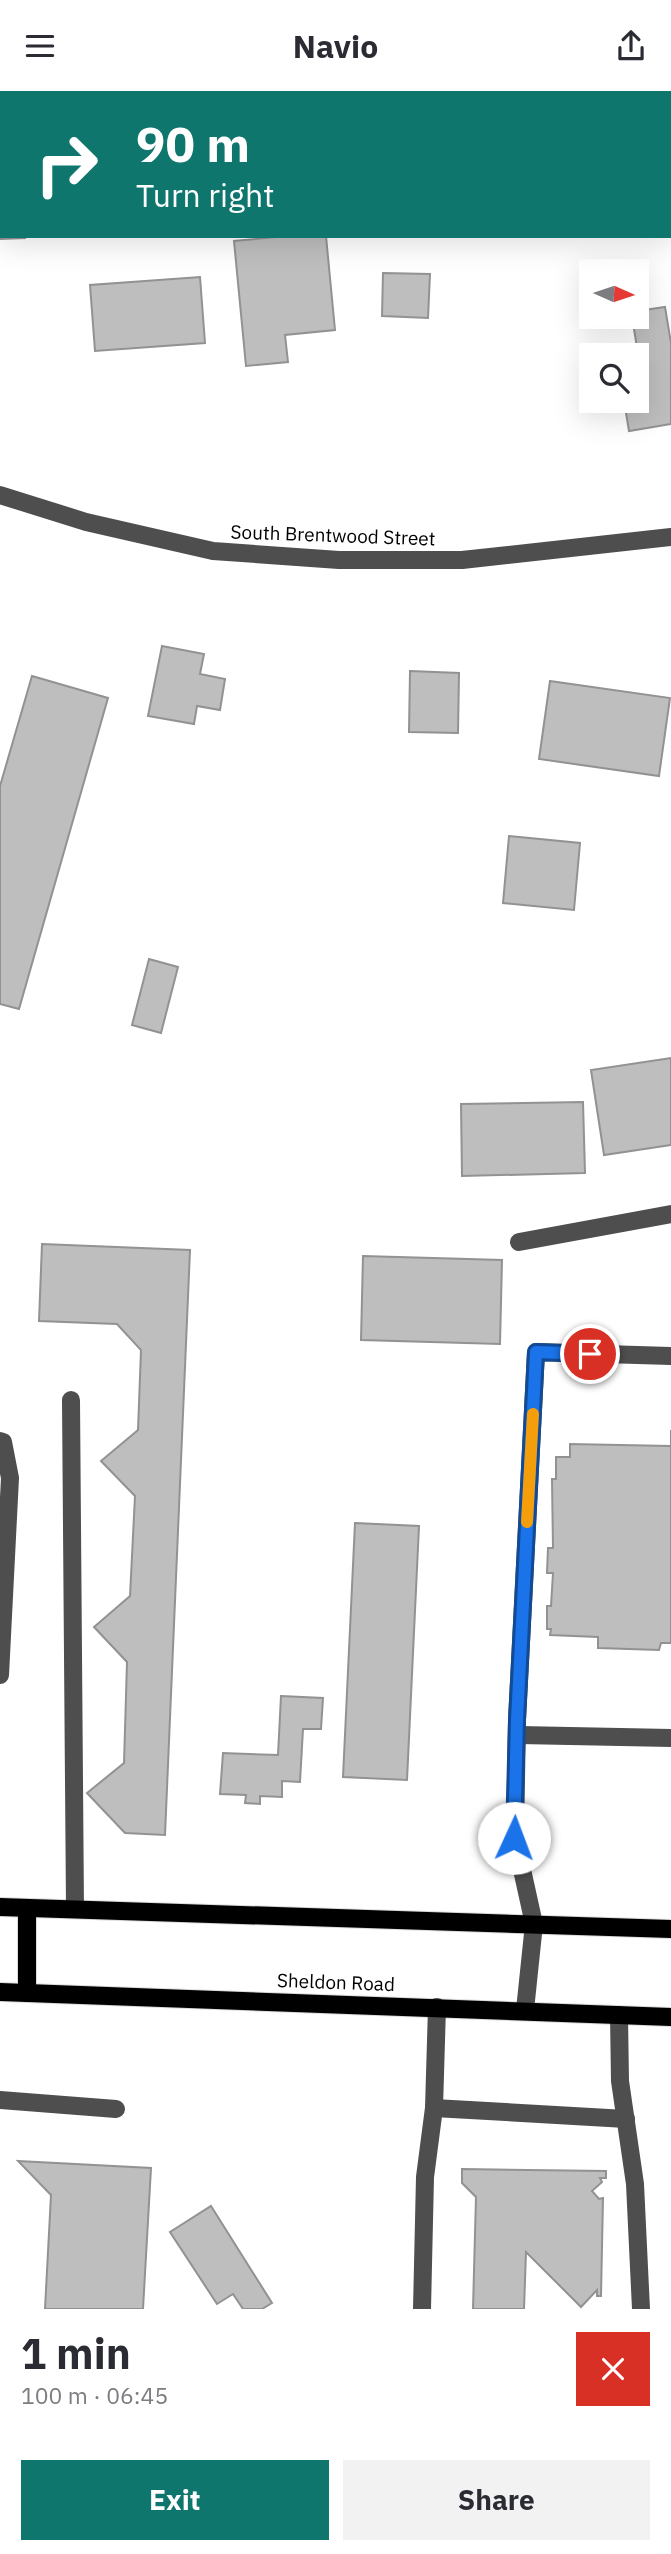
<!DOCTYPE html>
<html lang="en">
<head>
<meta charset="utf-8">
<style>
	:root { --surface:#fff; --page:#f2f2f3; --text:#2b2b33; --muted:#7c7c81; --accent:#0f766e }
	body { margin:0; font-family:"IBM Plex Sans",sans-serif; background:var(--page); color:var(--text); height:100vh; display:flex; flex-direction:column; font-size:26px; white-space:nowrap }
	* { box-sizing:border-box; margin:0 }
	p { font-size:23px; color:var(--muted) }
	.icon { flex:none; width:38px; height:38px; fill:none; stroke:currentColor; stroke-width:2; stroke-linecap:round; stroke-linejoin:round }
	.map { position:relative; height:2218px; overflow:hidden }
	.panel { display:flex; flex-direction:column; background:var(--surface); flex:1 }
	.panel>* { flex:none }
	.top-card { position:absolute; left:0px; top:0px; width:672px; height:147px; box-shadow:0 7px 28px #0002; background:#0f766e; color:#fff; overflow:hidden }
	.needle { width:46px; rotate:93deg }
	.buttons { position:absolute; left:579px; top:168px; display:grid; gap:14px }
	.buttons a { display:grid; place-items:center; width:70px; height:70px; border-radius:0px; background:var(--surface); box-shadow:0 7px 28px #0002; font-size:35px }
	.pin { position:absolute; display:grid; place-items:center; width:60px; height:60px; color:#fff; margin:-30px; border:4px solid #fff; border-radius:50%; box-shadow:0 2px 7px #0007 }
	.me { position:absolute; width:77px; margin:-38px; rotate:2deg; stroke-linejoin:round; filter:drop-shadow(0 0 5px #0008) }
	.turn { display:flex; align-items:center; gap:24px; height:147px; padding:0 21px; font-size:32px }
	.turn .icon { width:91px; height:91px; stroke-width:2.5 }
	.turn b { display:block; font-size:49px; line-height:60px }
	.round { display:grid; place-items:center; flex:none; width:74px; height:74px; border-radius:0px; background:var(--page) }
	.overview { display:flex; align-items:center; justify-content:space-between; height:119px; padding:0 21px }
	h1 { font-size:42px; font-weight:700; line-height:52px }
	.primary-button { display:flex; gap:14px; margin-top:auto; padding:14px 21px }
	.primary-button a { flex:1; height:80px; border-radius:0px; background:var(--accent); color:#fff; font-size:28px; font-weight:700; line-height:80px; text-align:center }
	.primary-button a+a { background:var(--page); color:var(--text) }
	header { display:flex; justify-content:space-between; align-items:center; height:91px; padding:0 21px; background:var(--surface); font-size:32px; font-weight:700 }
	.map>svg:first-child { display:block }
</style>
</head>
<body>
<header><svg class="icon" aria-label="menu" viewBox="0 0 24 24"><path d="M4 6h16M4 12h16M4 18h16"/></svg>Navio<svg class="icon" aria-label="share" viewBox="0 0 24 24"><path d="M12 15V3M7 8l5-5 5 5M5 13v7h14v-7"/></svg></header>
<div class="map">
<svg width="671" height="2218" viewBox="0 0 671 2218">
	<rect width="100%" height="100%" fill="#fff"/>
	<!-- building -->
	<g fill="#bebebe" stroke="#929292" stroke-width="2">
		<path d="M529,0h44l-44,2z"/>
		<path d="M0,83l2,62 24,2 -26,1z"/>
		<path d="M286,145h40l9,94 -50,5 3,27 -42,4 -12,-125z"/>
		<path d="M383,182l47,1 -2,44 -46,-2z"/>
		<path d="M200,186l5,66 -110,8 -5,-66z"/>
		<path d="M665,216l6,36v81l-42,7 -5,-30h13v-16l6,-1 -11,-67h5v-6z"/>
		<path d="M162,555l42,8 -4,20 25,5 -5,31 -23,-4 -3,18 -46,-8z"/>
		<path d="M410,580l49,2 -1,60 -49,-1z"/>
		<path d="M32,585l76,22 -89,311 -19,-5v-218z"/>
		<path d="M550,590l120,17 -11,78 -120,-17z"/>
		<path d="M509,745l71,7 -6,67 -71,-7z"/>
		<path d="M149,868l29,8 -17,66 -29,-8z"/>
		<path d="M671,967v87l-67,10 -13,-85z"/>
		<path d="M583,1011l2,71 -123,3 -1,-72z"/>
		<path d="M42,1153l148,6 -25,585 -40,-2 -38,-40 37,-30 3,-101 -33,-35 36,-31 5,-100 -34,-35 37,-31 3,-80 -24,-26 -78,-3z"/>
		<path d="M363,1165l139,4 -2,84 -139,-4z"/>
		<path d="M671,1339v213h-10l-2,7 -61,-2v-11l-48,-2 1,-6h-4v-23h4l2,-33h-6l1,-25h5l-1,-69h4v-22h14v-13l101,2z"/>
		<path d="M355,1432l64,3 -12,254 -64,-3z"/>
		<path d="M281,1605l42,2 -2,31h-18l-3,53 -18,-1v16l-22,-1v8l-15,-1 1,-8 -26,-1 3,-41 55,2z"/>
		<path d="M18,2070l133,7 -8,141h-98l6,-114z"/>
		<path d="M462,2078l144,2v7h-6l2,4 -10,9 7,8 4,-1 -2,98h-4v-6l-16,17 -55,-55 -2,57h-51l3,-112 -14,-14z"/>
		<path d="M211,2115l61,97 -10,6h-19l-10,-15 -16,10 -47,-72z"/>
	</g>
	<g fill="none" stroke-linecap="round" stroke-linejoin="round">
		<defs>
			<g id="major">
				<path d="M0,1816l671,22"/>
				<path d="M0,1901l671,25"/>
				<path d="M27,1902v-85"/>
			</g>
		</defs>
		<!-- major casing -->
		<use href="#major" stroke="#dbdbdb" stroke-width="20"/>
		<!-- minor -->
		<g stroke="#4e4e4e" stroke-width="18">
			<path d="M0,404l86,27 127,29 126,9h123l209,-23"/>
			<path d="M519,1151l152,-28"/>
			<path d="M71,1309l4,509"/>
			<path d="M0,1350l3,1 7,36 -10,197"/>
			<path d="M519,1644l152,3"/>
			<path d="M525,1919l9,-86 -19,-86 2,-118 19,-368 135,4"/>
			<path d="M619,1924l1,66 15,103 6,125"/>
			<path d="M0,2009l116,9"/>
			<path d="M434,2017l192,11"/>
			<path d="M422,2218l3,-132 9,-69 3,-101"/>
		</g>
		<!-- major -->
		<use href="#major" stroke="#000" stroke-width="18"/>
	</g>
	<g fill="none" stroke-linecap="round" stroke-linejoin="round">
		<defs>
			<path id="route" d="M514,1747l3,-118 19,-368 54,2"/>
		</defs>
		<!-- route casing -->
		<use href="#route" stroke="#114b97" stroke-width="18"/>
		<!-- route -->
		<use href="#route" stroke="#1a73e8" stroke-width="12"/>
		<!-- slow -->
		<path stroke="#f59e0b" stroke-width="12" d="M527,1431l6,-108"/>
	</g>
	<g text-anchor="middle" stroke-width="7" stroke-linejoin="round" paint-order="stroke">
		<!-- street labels -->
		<g font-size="19" fill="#000" stroke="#fff">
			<text transform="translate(333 444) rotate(2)" y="7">South Brentwood Street</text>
			<text transform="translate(336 1891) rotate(2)" y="7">Sheldon Road</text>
		</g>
	</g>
</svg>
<div class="buttons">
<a><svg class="needle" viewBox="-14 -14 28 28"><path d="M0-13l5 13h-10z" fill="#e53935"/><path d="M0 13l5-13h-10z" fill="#7c7c81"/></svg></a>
<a><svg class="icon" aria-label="search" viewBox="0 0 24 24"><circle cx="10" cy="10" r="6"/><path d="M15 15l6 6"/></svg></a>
</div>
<div class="pin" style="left:590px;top:1263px;background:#d93025"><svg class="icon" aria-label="arrive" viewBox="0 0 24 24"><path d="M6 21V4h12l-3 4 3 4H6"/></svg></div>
<svg class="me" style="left:514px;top:1747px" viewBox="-20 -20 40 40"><circle r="19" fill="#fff"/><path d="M0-13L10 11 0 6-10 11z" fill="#1a73e8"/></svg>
<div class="top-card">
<div class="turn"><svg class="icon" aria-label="right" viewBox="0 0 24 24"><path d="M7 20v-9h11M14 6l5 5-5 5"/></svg><div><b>90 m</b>Turn right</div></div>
</div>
</div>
<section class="panel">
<div class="overview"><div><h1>1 min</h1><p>100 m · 06:45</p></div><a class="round" style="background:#d93025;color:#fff"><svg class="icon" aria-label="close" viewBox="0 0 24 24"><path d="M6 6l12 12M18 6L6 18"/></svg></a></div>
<div class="primary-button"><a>Exit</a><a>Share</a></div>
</section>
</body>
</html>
